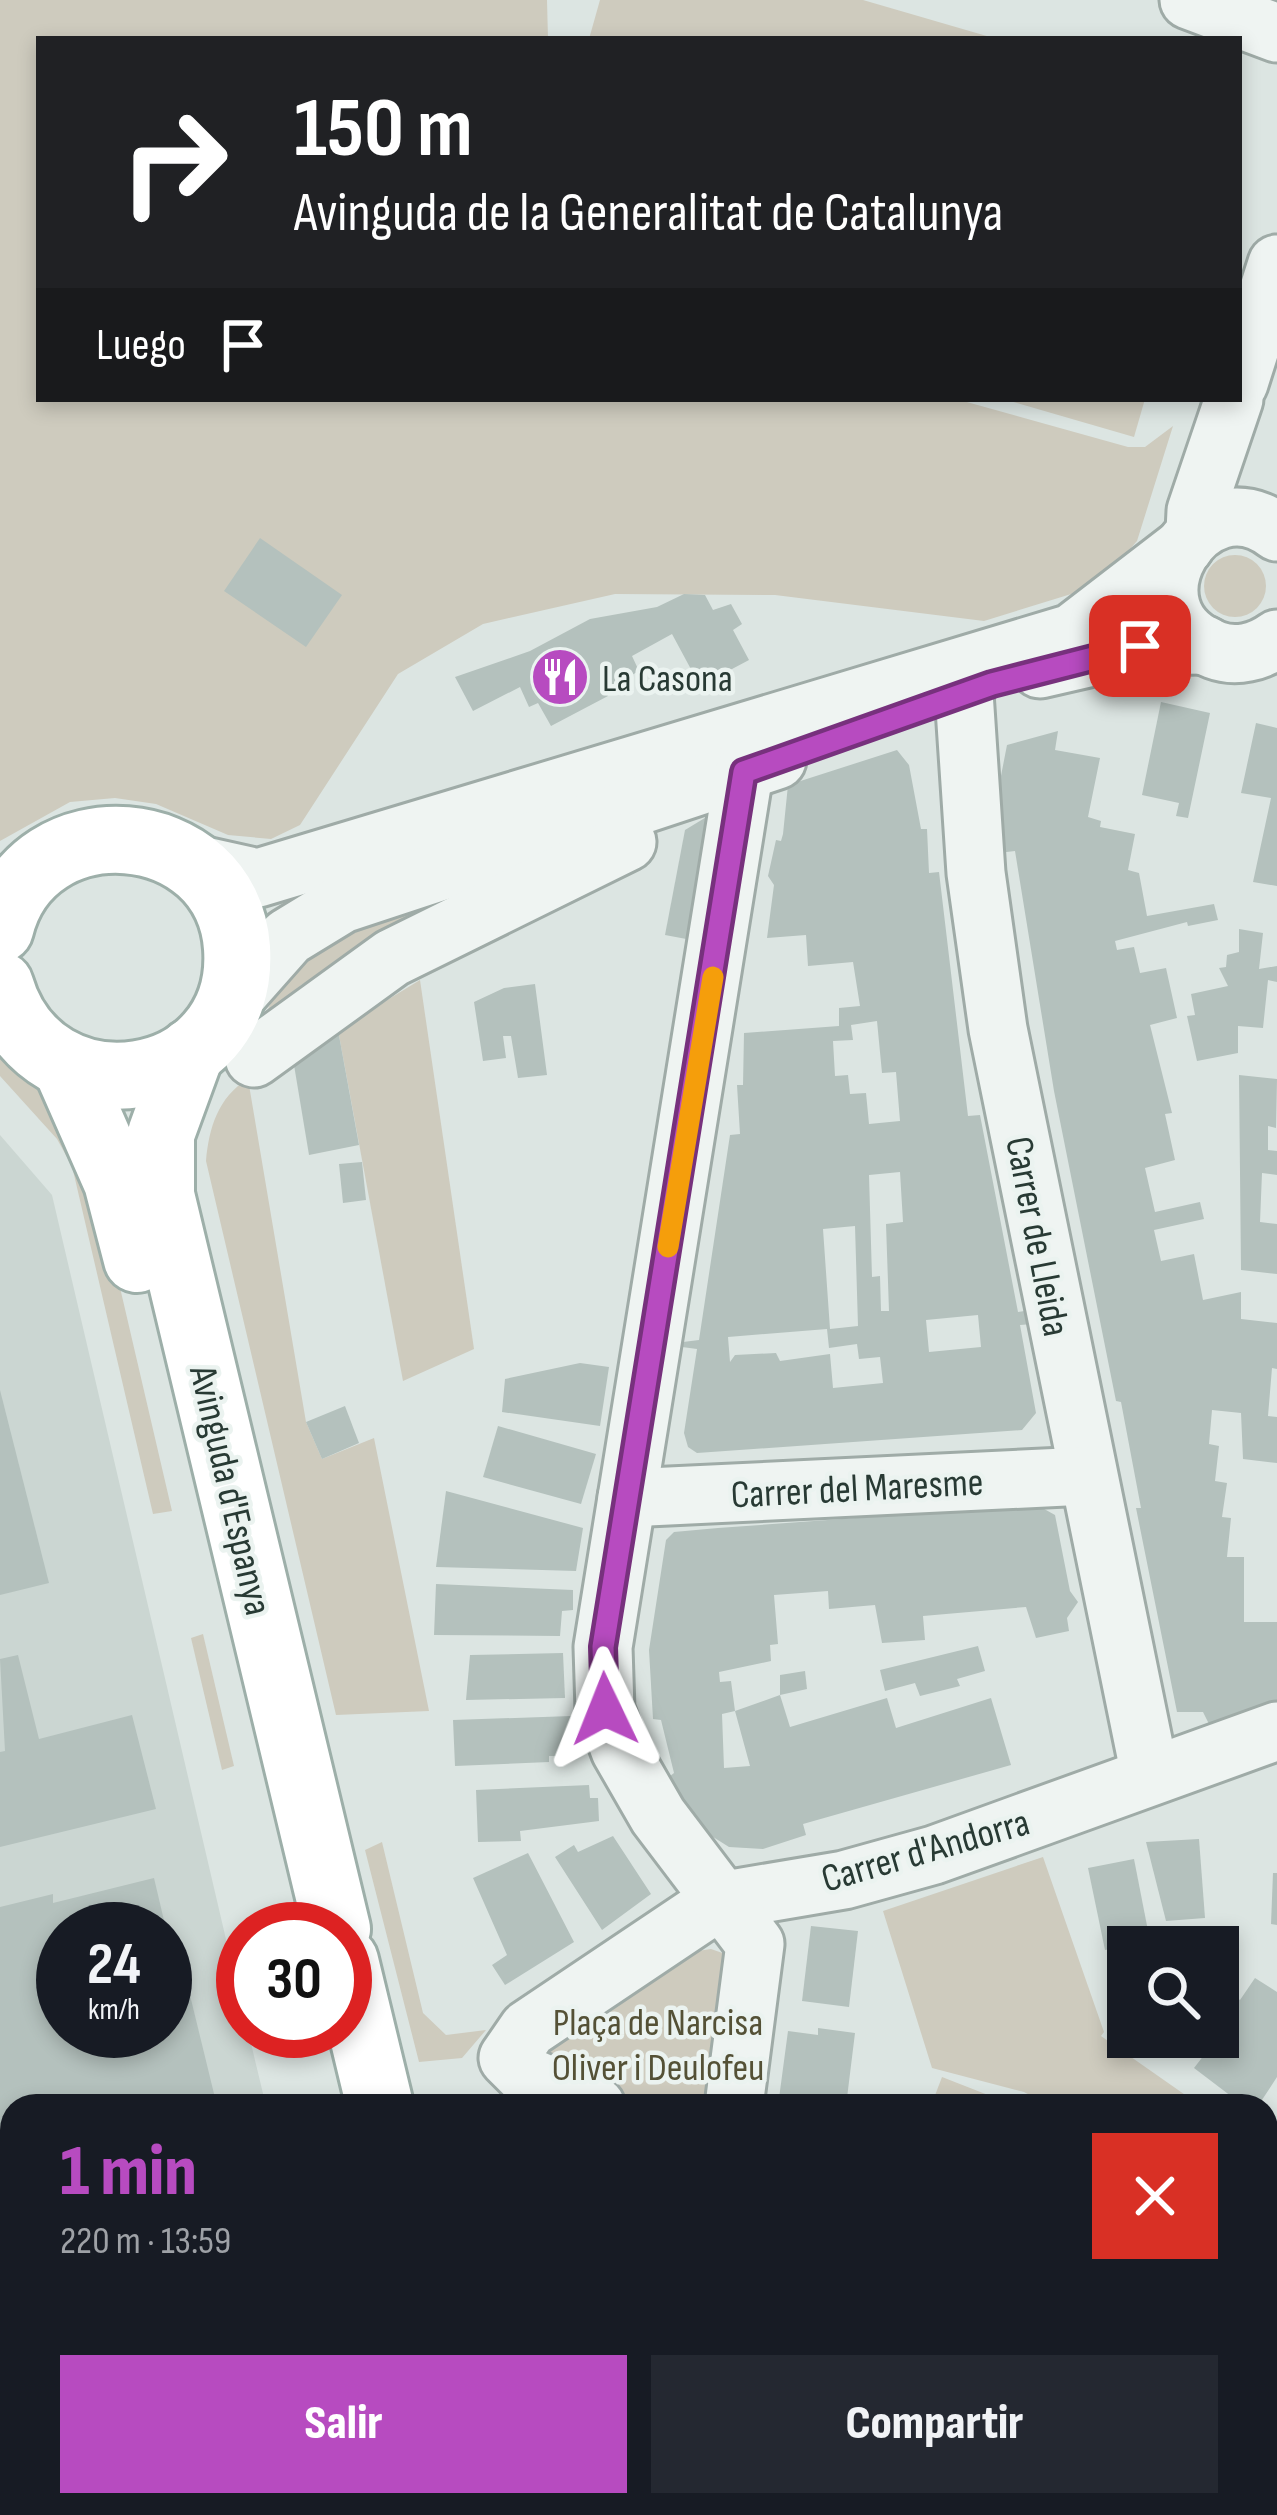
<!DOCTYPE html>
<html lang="es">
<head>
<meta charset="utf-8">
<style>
	:root { --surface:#171b24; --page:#242831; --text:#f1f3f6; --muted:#9ea1a6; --accent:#b74bc0 }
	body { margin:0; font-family:"Sofia Sans Condensed",sans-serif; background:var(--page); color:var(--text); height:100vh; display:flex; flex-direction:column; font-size:45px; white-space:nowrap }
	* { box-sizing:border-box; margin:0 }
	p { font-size:39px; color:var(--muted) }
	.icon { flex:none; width:66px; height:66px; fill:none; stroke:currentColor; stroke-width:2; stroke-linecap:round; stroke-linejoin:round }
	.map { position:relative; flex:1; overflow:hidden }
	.details { position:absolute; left:0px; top:2094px; width:1278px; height:423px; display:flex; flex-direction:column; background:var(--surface); border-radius:36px 36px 0 0; box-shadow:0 6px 18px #0003 }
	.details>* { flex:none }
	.banner { position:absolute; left:36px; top:36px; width:1206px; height:366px; border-radius:0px; box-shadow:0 6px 18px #0003; background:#202124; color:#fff; overflow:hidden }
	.fabs { position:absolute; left:1107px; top:1926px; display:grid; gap:24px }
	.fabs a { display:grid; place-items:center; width:132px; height:132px; border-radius:0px; background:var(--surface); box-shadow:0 6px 18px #0003; font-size:60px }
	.speed { position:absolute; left:36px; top:1902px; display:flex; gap:24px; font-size:60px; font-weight:700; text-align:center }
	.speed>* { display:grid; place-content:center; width:156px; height:156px; border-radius:50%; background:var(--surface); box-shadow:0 6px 18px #0003; line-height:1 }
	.speed small { font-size:30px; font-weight:400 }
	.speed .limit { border:18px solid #d22; background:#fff; color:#111 }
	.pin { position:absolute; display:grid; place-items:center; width:102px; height:102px; color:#fff; margin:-51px; border-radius:24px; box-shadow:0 6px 18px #0006 }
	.me { position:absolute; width:132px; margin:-66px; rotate:358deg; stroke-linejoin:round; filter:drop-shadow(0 0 9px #0008) }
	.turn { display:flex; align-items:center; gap:42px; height:252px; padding:0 60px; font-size:54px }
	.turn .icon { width:156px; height:156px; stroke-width:2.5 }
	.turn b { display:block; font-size:84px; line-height:102px }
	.then { display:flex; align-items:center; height:114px; padding:0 60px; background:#0003; gap:24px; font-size:45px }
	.round { display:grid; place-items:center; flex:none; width:126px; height:126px; border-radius:0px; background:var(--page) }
	.head { display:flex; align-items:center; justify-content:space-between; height:204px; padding:0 60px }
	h1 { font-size:72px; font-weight:800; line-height:90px; color:var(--accent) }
	.button { display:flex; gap:24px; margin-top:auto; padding:24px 60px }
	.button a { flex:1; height:138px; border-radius:0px; background:var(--accent); color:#fff; font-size:48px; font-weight:800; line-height:138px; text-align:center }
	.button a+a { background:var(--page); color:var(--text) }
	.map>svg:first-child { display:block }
</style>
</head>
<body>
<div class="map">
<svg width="1277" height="2515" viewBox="0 0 1277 2515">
	<rect width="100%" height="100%" fill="#dce5e2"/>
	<!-- built -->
	<g fill="#cbd6d2" fill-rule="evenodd">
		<path d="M0,1135l52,60 191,817v19h5l18,75h-254v128l-12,-36zM63,1929h102v102h-102z"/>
		<path d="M231,2505h130l2,10h-123z"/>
		<path d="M519,2505h459l-4,10h-452z"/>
	</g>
	<!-- green -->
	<g fill="#cecbbe">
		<path d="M0,0h547l1,39h-509v360h917l172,48h17l28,-21 -36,115 -26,30 -30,20 -97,30 -209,-26 -160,-1 -132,30 -85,50 -98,151 -29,14 -43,-4 -72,-31 -41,-6 -45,4 -70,39z"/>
		<path d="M600,0h263l134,39h-408z"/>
		<path d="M1003,399h142l-11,38z"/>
		<circle cx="1235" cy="586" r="31"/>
		<path d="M534,857l-233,128 -35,29c37,-91 182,-123 268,-157z"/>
		<path d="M420,980l54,369 -71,32 -65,-351z"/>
		<path d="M0,1047l78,89 30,100 64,275 -19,3 -81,-348 -15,-27 -57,-63z"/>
		<path d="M248,1079l58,343 16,37 52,-21 55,273 -93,4 -130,-554c3,-33 12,-64 42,-82z"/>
		<path d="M203,1634l31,132 -12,4 -31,-132z"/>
		<path d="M382,1842l41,171 23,22 40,-5 -24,28 -43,4 -54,-212z"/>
		<path d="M1043,1857l61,175 -3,4 100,70h-151l-26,-14 -92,-24 -49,-157z"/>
		<path d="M711,1949l20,7 -23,150h-56l-113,-51 152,-103z"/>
		<path d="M942,2077l46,18 -5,11h-52z"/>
		<path d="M728,2505h250l-4,10h-250z"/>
	</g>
	<!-- building -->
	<g fill="#b4c1bd" fill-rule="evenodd">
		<path d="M260,538l82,57 -36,52 -82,-56z"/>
		<path d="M684,594l21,1 8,15 18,-6 11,20 -9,6 16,30 -49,26 -28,-52 -40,22 7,15 -34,19 3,6 -57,30 -13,-23 -9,4 -9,-20 -47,24 -18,-34 75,-26 60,-32 67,-12z"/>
		<path d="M1161,702l49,11 -22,105 -12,-2 3,-13 -37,-8z"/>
		<path d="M1256,723l21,5v158l-24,-4 18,-84 -30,-5z"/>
		<path d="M1058,731l-3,19 45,8 -12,59 13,4 -1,6 35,7 -7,36 11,3 8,43 67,-12 4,16 -30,6 -1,-4 -72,19 2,9 17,-3 6,26 26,-5 11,50 -27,7 22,88 -7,1 10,46 -30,8 10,44 45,-10 4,17 -50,11 7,31 33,-7 9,46 38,-8v27l36,4v46l-5,-1 -4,48 9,1v46l-34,-4 -2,-46 -29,-3 -3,34 10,2 -4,35 12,2 -5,34 9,1 -4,39h17v65h33v82l-67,22 -7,-14h-26l-41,-204h5l-20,-106 -5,-1 -62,-310 -39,-240 -17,2 -5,-36 14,-72z"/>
		<path d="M897,750l12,15 12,64h6l2,44 10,-1 29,244 12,-1 38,197 13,-2 2,14 -13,1 16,88 -14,17 -325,23 -9,-6 -4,-14 13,-84 -15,-2 1,-5 16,-2 31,-205 10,-1 -3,-49h6l1,-52 95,-7v-18l21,-2 -7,-44 -45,4 -2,-31 -39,3 7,-53 -6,-9 8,-36 5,1 2,-7 5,-49zM877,1021l5,52 14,-1 4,49 -31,3 -3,-31 -16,1 -2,-19 -13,1 -2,-35 20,-1 -2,-15zM900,1172l3,50 -17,2 3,87h-8l-1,-35 -8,1 -3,-102zM855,1226l3,100 -28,3 -7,-100zM978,1315l3,32 -52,5 -3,-32zM827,1329l2,19 28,-4 2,15 21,-2 3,26 -50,5 -3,-34 -50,7 -4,-8 -41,2 -5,7 -2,-25z"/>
		<path d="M718,810l-21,131 -32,-6 20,-105z"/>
		<path d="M1239,929l24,4 -4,36 18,-3v16l-9,-2 -5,48 -25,-2v27l-41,8 -10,-45 8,-1 -4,-21 37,-8 -9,-18 7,-1 1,-12 12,-3z"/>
		<path d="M535,984l12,91 -29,3 -7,-42h-8l3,22 -23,3 -9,-59 30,-14z"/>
		<path d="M338,1030l21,115 -50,10 -17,-102z"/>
		<path d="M1239,1075l38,4 -1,49 -8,-2v24l9,1v24l-15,-2 -2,49 17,2v50l-36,-4z"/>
		<path d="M362,1162l4,38 -23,3 -4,-39z"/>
		<path d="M580,1363l29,4 -9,59 -98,-14 3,-33z"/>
		<path d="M0,1390l49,193 -49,12z"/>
		<path d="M345,1406l14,37 -37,16 -16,-37z"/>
		<path d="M498,1426l98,28 -15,50 -98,-27z"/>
		<path d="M446,1491l137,37 -7,43 -140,-4z"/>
		<path d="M1037,1505l18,10 15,76 8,11 -11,16 2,13 -33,7 -10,-31 -103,9 2,24 -43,3 -7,-38 -46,4 -1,-18 -54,4 4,49 -8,1 1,16 -52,11 1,10 11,-1 4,30 -13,3 2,54 26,-2 -15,-55 45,-16 10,32 97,-29 9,30 95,-30 20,67 -208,59 3,11 -43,14 -34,-2 -27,-17 -32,-54 4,-3 -13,-53 -8,-1 -4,-69 17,-110 8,-8 44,-4z"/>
		<path d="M436,1584l137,6v20l-11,1 -2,25 -126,-1z"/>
		<path d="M978,1646l7,25 -28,8 3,7 -40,10 -5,-13 -30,8 -5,-21z"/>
		<path d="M563,1653l2,45 -99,2 4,-45z"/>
		<path d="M18,1655l21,84 93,-24 24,94 -156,38v-95l5,-1 -5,-92z"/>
		<path d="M805,1671l2,18 -27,6v-20z"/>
		<path d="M571,1716l1,40h-23v6l-94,4 -2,-46z"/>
		<path d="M589,1785l1,13h8l1,23 -79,10 1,10 -43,1 -2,-52z"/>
		<path d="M613,1836l38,58 -49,36 -47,-73 19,-12 4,7z"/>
		<path d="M1199,1839l6,79 -39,3 -20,-79z"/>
		<path d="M528,1853l46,89 -69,43 -13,-20 15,-10 -34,-77z"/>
		<path d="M1134,1859l16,82 -45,9 -17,-82z"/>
		<path d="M1273,1873h4v52l-6,-1z"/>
		<path d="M154,1878l12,51h-103v102h102l2,-98 13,57 8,-3 29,119h-205l-2,88 -10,-50v-237l53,-13v9z"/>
		<path d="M811,1926l47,5 -9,76 -47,-6z"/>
		<path d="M1255,1978l22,14v85l-19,29h-14l-50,-38 24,-31 7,-16 -7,-6 14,-20 8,5z"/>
		<path d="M818,2028l37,5 -9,73h-68l10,-75 30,4z"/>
		<path d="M1277,2380v135h-51l-2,-10h42v-123z"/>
		<path d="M1161,2505h52l3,10h-52z"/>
	</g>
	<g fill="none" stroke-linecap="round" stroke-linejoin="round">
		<defs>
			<g id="minor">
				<path d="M1189,0l88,33"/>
				<path d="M1239,383l38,-119"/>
				<path d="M1195,531l1,-20 38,-112"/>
				<path d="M1277,532c-77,-61 -163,80 -62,118 21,8 44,2 62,-11"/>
				<path d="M1040,669l100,-23 65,-1"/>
				<path d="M964,693l12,180 22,156 152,746"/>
				<path d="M191,863l67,15 814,-245 113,-87"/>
				<path d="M227,1006l61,-69 54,-33 435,-144"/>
				<path d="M254,1058l138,-100 235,-116"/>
				<path d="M627,1498l459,-22"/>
				<path d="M596,2106l-71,-31 -17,-17 20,-29 191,-128 125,-21 90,-25 343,-124"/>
				<path d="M734,2106l21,-162 -97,-128 -38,-66 -15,-40 -2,-63 141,-874"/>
				<path d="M1266,2221l11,-16"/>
				<path d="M1058,2515l7,-10"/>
			</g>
			<g id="major">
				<path d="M0,929c31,-129 228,-114 237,19 10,146 -196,178 -237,37"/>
				<path d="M191,1052l-30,82v61l176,734"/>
				<path d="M66,1066l51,116 20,77"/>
				<path d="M345,1961l35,145"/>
				<path d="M431,2505l2,10"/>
			</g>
		</defs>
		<!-- minor casing -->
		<use href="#minor" stroke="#9faba7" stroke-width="63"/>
		<!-- major casing -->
		<use href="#major" stroke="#9dafa9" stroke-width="72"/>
		<!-- minor -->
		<use href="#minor" stroke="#eff4f2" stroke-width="57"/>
		<!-- major -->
		<use href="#major" stroke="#fff" stroke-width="66"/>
	</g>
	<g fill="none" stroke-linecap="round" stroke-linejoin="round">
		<defs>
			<path id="route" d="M605,1709l-2,-62 141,-875 248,-88 148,-38"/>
		</defs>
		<!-- route casing -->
		<use href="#route" stroke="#77317d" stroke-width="30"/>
		<!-- route -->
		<use href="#route" stroke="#b74bc0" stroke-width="21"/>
		<!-- slow -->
		<path stroke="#f59e0b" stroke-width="21" d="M668,1247l45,-270"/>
	</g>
	<!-- icons -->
	<defs>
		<symbol id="restaurant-disc" viewBox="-11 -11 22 22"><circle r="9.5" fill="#b74bc0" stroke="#ebf3f0"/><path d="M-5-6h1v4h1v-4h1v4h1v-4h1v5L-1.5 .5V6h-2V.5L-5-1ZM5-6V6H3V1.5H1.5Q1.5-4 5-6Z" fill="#fff"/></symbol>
	</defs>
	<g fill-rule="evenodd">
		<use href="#restaurant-disc" x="527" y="644" width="66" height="66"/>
	</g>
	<g text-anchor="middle" stroke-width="9" stroke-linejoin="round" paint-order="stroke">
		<!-- poi labels -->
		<g font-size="39" fill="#283a34" stroke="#ebf3f0" text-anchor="start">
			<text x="602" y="691">La Casona</text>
		</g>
		<!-- street labels -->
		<g font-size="39" fill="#283a34" stroke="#ebf3f0">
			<text transform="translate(1039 1236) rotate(79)" y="14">Carrer de Lleida</text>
			<text transform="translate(857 1487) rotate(-3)" y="14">Carrer del Maresme</text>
			<text transform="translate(232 1490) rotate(77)" y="14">Avinguda d'Espanya</text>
			<text transform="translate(925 1849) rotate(-16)" y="14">Carrer d'Andorra</text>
		</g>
		<!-- park labels -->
		<g font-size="39" fill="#545136" stroke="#ebf3f0">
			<text x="658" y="2035">Plaça de Narcisa<tspan x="658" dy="45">Oliver i Deulofeu</tspan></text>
		</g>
	</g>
</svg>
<div class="fabs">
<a><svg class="icon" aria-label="search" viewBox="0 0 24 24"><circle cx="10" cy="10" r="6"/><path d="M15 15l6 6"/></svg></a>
</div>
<div class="speed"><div>24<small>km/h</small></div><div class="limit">30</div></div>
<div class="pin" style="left:1140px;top:646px;background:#d93025"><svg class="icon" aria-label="arrive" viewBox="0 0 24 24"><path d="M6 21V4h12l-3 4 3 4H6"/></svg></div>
<svg class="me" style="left:605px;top:1709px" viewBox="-20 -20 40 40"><path d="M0-17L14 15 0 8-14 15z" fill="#b74bc0" stroke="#fff" stroke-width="4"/></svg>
<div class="banner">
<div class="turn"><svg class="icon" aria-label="right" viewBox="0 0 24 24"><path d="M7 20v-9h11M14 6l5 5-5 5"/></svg><div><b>150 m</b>Avinguda de la Generalitat de Catalunya</div></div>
<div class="then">Luego<svg class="icon" aria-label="arrive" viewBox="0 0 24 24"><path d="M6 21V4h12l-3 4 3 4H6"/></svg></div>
</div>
<section class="details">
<div class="head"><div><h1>1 min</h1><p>220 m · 13:59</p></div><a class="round" style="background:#d93025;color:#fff"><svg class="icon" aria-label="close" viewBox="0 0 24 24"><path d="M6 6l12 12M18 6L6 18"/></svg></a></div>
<div class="button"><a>Salir</a><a>Compartir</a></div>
</section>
</div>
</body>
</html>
